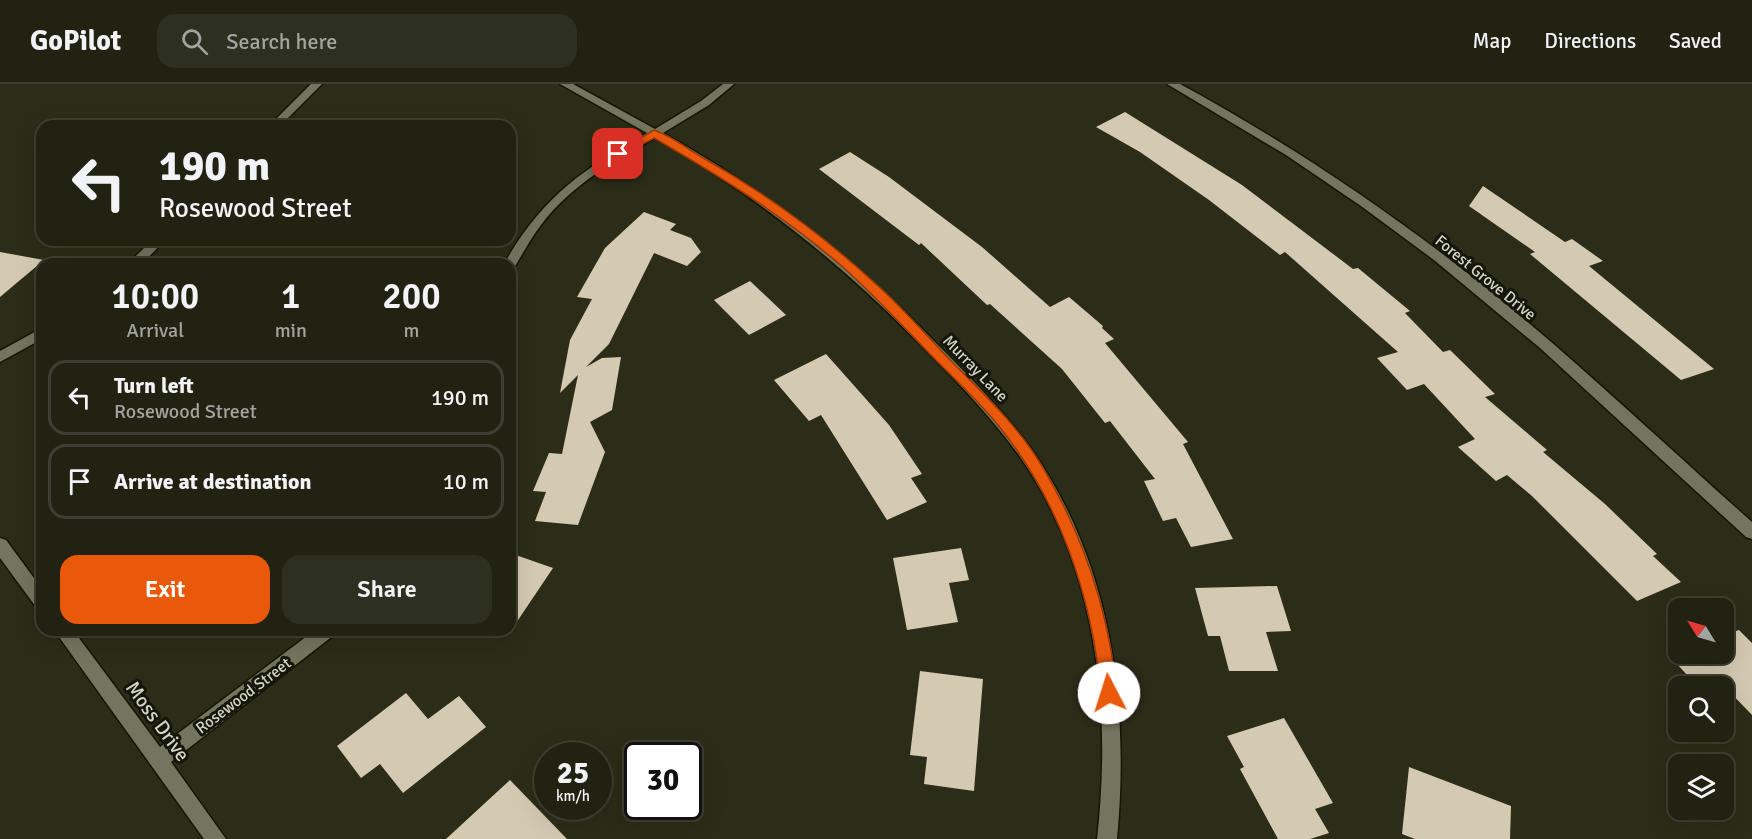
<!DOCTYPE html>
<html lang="en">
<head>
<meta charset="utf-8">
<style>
	:root { --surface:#212212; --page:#2d2f20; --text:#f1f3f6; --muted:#a2a49f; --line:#3e3f32; --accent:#ea580c }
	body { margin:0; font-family:Signika,sans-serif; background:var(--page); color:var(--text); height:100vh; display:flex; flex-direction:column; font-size:22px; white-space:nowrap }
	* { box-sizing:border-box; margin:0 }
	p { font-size:20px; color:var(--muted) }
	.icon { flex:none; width:33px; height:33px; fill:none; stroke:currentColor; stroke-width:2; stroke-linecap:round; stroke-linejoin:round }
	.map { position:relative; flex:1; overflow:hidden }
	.details { position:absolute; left:36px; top:174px; width:480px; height:378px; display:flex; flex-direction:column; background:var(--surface); border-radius:18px; box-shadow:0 6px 24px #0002,0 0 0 2px var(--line) }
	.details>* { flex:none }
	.guide { position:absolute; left:36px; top:36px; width:480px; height:126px; border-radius:18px; box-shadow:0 6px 24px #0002,0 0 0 2px var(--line); background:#212212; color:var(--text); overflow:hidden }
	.needle { width:39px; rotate:307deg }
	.buttons { position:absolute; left:1668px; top:514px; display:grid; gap:12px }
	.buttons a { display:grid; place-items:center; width:66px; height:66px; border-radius:12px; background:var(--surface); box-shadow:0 6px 24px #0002,0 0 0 2px var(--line); font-size:30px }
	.speed { position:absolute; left:534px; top:658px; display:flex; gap:12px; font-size:30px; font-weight:700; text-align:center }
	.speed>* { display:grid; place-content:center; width:78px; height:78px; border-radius:50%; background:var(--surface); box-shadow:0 6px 24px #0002,0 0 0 2px var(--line); line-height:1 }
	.speed small { font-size:15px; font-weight:400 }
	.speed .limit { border:3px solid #111; border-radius:9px; background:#fff; color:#111 }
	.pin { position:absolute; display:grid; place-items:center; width:51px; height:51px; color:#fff; margin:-26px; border-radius:12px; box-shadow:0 3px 9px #0006 }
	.me { position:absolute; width:66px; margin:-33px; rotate:355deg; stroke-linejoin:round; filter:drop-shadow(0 0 4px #0008) }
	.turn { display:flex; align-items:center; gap:21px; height:126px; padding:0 24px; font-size:27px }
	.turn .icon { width:78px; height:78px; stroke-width:2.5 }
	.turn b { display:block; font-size:42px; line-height:51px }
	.eta { display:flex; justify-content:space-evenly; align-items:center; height:102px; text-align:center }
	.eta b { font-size:36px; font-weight:600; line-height:42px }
	.action { display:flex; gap:12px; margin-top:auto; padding:12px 24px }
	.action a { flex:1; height:69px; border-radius:18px; background:var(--accent); color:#fff; font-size:24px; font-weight:600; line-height:69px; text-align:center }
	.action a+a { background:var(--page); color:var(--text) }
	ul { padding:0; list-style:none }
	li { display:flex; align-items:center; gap:18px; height:75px; margin:0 12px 9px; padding:0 12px; border:3px solid var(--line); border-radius:18px }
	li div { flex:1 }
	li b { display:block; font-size:22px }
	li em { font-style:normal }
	header { display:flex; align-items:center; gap:36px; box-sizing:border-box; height:84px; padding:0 30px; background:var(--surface); border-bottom:2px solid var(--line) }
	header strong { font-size:28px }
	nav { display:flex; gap:33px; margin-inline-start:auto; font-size:21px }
	.search { width:420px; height:54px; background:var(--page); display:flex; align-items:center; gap:15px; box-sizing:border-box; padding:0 21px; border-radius:18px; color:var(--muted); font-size:22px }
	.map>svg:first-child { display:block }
</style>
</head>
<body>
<header>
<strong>GoPilot</strong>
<div class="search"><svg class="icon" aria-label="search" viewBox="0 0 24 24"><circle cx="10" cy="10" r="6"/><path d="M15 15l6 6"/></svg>Search here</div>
<nav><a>Map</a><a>Directions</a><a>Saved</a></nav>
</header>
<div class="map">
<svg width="1752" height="755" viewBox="0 0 1752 755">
	<rect width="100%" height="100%" fill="#2c2d18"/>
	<!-- building -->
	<g fill="#d4cab1">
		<path d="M1125,28l117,73 111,84 5,-1 52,43 -5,2 38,39 7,-2 45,44 -10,3 62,53 -4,2 62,52 52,50 -4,2 28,26 -44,19 -105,-105 -25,-21 -11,6 -38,-34 17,-8 -51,-55 -17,6 -30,-32 21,-6 -113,-100 -5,3 -71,-55 -69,-48 -44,-25z"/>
		<path d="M850,68l39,25 93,70 68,60 19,-10 34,29 -1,2 12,11 -9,4 83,99 -5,2 50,95 -42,8 -15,-29 -13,3 -19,-40 11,-2 -45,-58 -5,2 -43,-54 -72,-65 -3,1 -66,-62 -2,2 -100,-76z"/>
		<path d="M1483,102l82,56 7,-3 31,22 -14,5 125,103 -33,11 -151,-126 5,-2 -66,-46z"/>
		<path d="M644,128l32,12 -6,6 21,8 10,14 -14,14 -33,-13 -45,91 -23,23 16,-9 19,-1 -9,53 -22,12 15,30 -27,73 -43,-4 11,-29 -13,-1 16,-38 13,1 16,-79 -18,18 10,-53 22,-41 -15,-2 28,-49z"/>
		<path d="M0,168l44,8 -44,37z"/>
		<path d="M750,197l36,34 -37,20 -35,-35z"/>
		<path d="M826,270l63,71 33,49 -11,4 16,24 -40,18 -66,-105 -12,6 -35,-41z"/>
		<path d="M961,464l8,32 -20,3 9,39 -51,8 -14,-72z"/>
		<path d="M510,469l43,15 -43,64z"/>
		<path d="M1277,502l14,45 -25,1 12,39h-49l-9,-35h-12l-13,-48z"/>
		<path d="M1739,546l13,13v72l-27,-28h-27l-32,-35 12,-4v6h46v-19z"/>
		<path d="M920,587l63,8 -9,112 -50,-7 3,-27 -17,-2z"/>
		<path d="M406,609l22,26 31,-23 27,31 -83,66 -23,-29 -19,14 -24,-32z"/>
		<path d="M1284,634l49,85 -18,6 14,24 -19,6h-32l-38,-70 4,-2 -17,-31z"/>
		<path d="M1409,683l102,39 -1,33h-95l-13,-5z"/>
		<path d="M510,696l57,59h-121z"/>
	</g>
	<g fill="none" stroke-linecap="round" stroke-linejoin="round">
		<defs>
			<g id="minor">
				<path d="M311,0h11l-42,42h-11z"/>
				<path d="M560,0h13l82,45 46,-28 22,-17h11l-25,21 -46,28c95,53 178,117 256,193 38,38 78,77 110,120 82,114 101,257 88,393h-20c15,-132 0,-274 -79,-385 -32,-44 -71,-83 -109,-121 -77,-77 -159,-142 -254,-195 -41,23 -85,48 -114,87 -10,13 -18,28 -27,43l-4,1v-5h-6c37,-66 79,-95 143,-131z"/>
				<path d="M1167,0h13c105,57 205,124 299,198 95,76 183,160 273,240v17l-6,-2 -206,-189 -106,-88 -73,-54 -75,-51z"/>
				<path d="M152,156h13l-23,24h-14z"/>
				<path d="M42,244v11l-42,23v-11z"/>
				<path d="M0,454l6,2 36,49v20l-6,-2 -36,-49z"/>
				<path d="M54,546h19l87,117 155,-117h22l-3,5 -163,127 55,77h-22z"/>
			</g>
		</defs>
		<!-- minor casing -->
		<use href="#minor" stroke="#151502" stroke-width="3"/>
		<!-- minor -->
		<use href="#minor" fill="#74755e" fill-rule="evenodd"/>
	</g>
	<!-- route -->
	<path fill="#ea580c" stroke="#983908" stroke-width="1.5" d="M654,46c18,6 35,20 51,29 62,35 120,78 172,126 26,23 49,50 73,75 33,33 68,66 92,106 41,69 67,147 75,227l-2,5 -6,2 -6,-2 -2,-5c-9,-97 -42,-193 -103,-268 -22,-27 -49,-51 -73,-76 -26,-27 -52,-55 -80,-80 -59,-52 -124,-92 -191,-131l-33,18 -8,-2z"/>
	<g text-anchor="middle" stroke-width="6" stroke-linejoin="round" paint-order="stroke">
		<!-- street labels -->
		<g font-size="16" fill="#d4d5c8" stroke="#14150b">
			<text transform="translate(1486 193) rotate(39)" y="6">Forest Grove Drive</text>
			<text transform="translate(976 284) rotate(46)" y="6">Murray Lane</text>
			<text transform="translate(243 611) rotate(-37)" y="6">Rosewood Street</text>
		</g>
		<!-- near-street labels -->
		<g font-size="20" fill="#d4d5c8" stroke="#14150b">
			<text transform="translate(158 637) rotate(54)" y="7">Moss Drive</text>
		</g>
	</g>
</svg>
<div class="buttons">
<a><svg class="needle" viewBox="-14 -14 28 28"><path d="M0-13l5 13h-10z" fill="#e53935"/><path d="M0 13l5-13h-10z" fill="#a2a49f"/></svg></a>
<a><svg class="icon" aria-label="search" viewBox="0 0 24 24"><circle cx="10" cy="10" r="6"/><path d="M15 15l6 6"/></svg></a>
<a><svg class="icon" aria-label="layers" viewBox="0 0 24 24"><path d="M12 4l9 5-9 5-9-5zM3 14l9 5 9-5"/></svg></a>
</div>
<div class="speed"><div>25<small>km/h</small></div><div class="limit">30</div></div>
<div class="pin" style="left:618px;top:70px;background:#d93025"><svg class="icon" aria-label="arrive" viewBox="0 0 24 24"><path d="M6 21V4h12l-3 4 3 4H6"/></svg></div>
<svg class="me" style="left:1109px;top:609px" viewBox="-20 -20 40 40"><circle r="19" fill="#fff"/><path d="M0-13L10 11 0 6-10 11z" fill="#ea580c"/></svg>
<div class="guide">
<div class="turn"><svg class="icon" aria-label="left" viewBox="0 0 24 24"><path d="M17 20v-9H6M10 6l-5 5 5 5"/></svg><div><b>190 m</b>Rosewood Street</div></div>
</div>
<section class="details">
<div class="eta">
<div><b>10:00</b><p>Arrival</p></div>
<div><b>1</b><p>min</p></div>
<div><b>200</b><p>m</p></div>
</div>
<ul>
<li><svg class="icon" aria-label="left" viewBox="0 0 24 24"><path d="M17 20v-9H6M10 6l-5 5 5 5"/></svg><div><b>Turn left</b><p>Rosewood Street</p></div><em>190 m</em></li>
<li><svg class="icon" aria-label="arrive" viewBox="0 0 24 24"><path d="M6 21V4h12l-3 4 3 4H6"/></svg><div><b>Arrive at destination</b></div><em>10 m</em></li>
</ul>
<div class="action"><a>Exit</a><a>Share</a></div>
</section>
</div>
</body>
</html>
